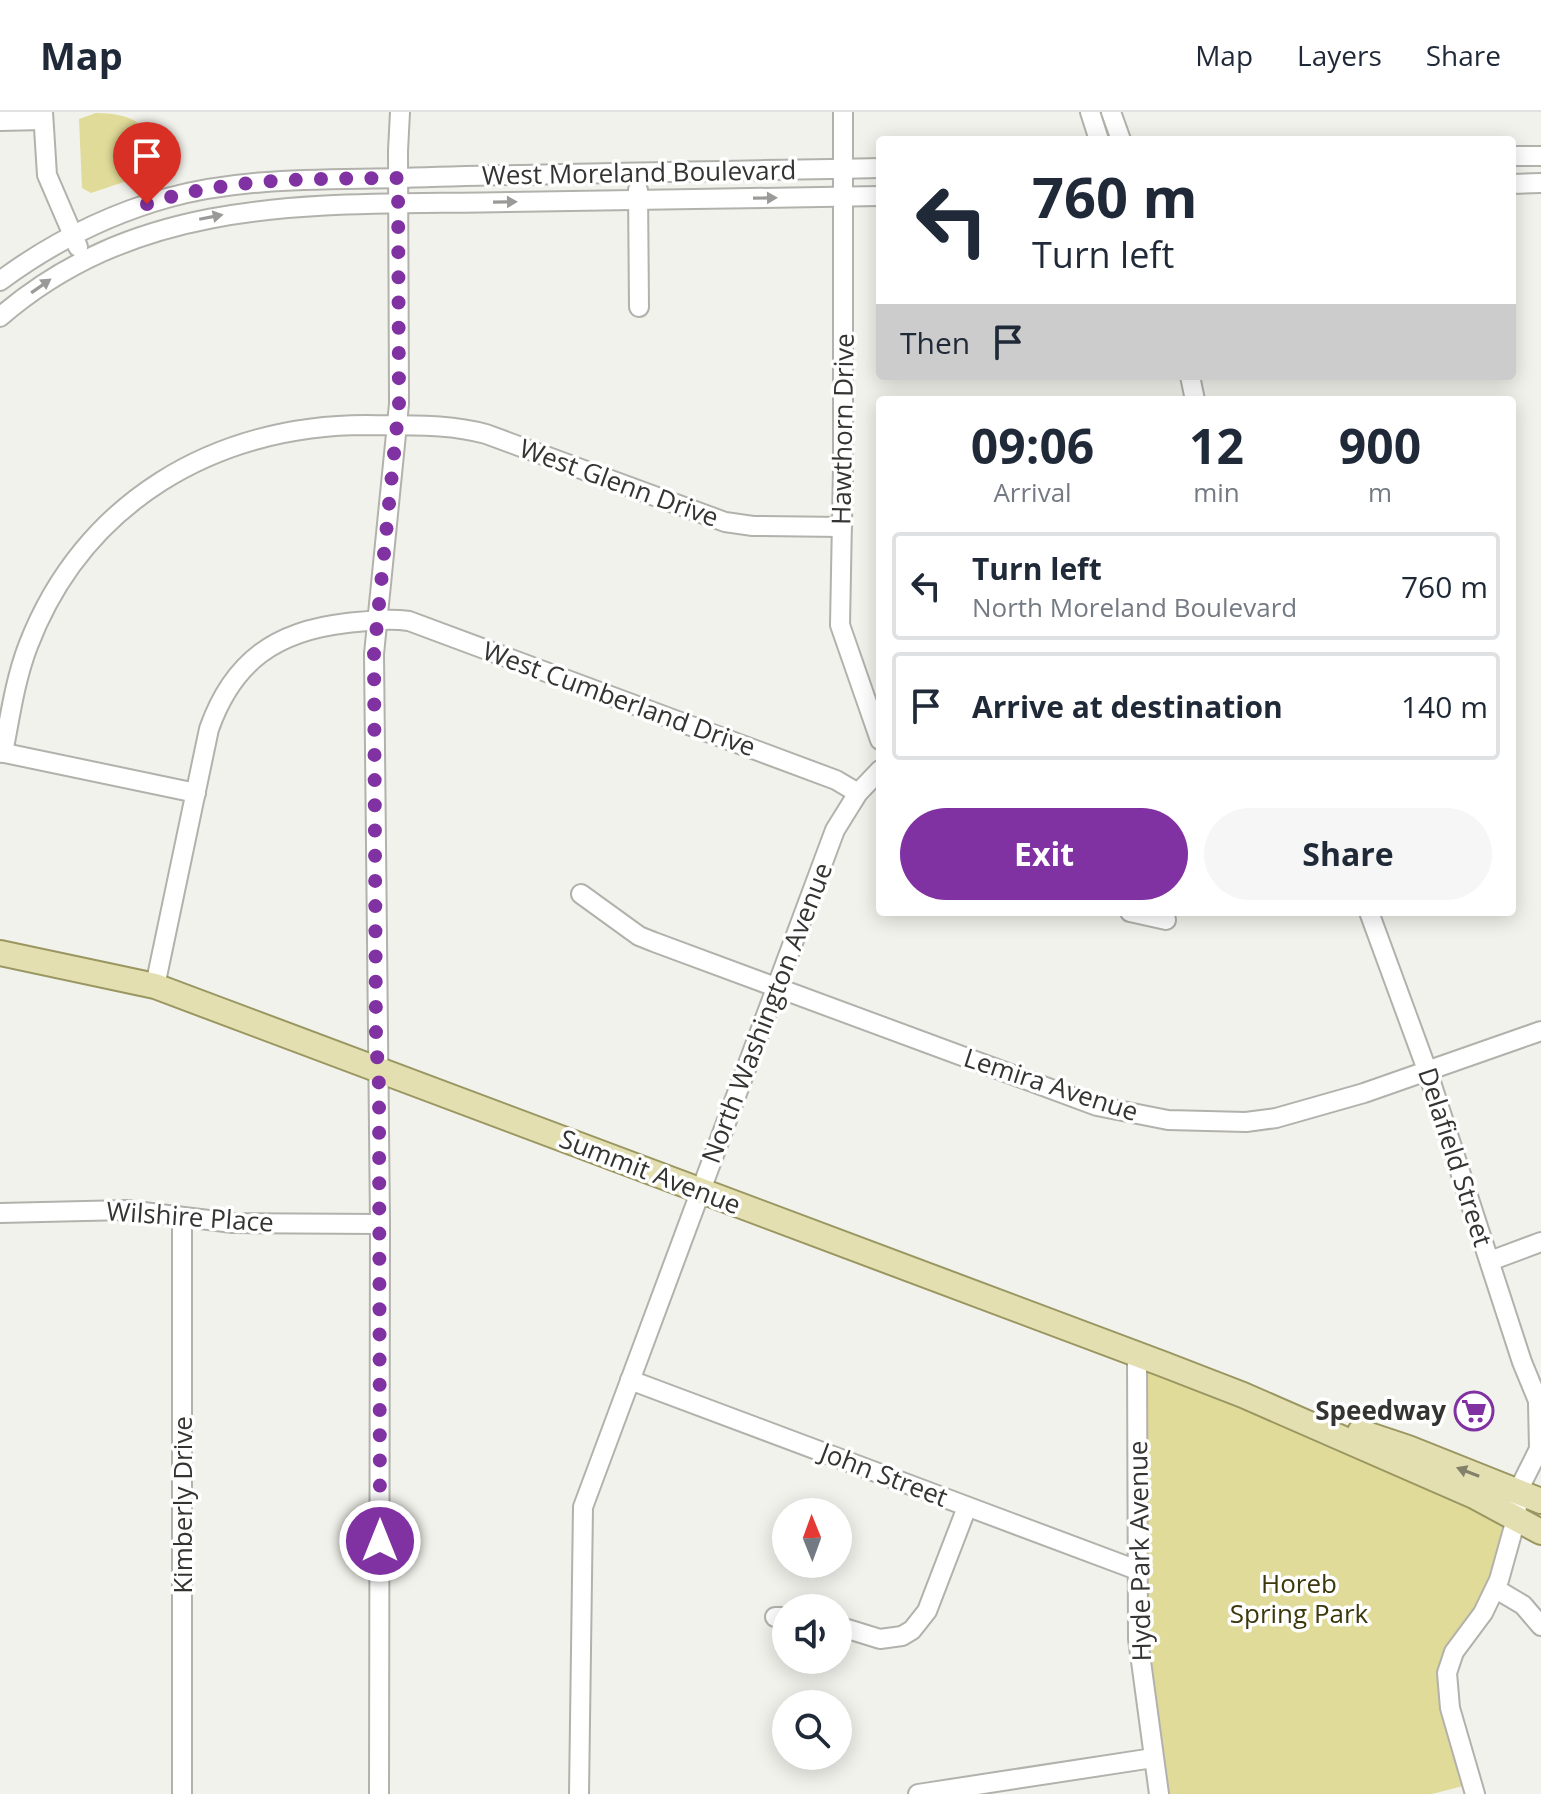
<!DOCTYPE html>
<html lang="en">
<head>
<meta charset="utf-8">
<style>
	:root { --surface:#fff; --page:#f6f6f7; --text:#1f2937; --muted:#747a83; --line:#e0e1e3; --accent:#8132a2 }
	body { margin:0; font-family:"Open Sans",sans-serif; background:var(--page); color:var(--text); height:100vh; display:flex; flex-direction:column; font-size:30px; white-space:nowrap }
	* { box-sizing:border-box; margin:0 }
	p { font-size:26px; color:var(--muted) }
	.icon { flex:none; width:44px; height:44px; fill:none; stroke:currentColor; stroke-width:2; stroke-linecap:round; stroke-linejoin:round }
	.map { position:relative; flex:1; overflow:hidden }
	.side { position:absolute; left:876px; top:284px; width:640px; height:520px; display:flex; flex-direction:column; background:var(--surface); border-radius:8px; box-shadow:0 4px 20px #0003 }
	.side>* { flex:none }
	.hud { position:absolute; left:876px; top:24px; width:640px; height:244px; border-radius:8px; box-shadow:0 4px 20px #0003; background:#fff; color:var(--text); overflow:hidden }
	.needle { width:52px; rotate:359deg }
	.controls { position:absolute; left:772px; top:1386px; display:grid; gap:16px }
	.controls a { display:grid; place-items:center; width:80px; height:80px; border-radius:50%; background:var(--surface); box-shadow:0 4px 20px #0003; font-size:40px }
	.pin { position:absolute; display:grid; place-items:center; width:68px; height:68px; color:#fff; margin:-82px -34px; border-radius:50% 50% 50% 0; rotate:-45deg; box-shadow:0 0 8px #0007 }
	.pin .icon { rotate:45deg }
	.me { position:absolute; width:88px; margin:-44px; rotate:0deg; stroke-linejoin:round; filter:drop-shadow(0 0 6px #0008) }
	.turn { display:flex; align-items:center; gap:28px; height:168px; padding:0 24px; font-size:36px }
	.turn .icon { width:104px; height:104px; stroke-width:2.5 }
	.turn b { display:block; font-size:56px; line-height:68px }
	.then { display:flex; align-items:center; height:76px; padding:0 24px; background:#0003; gap:16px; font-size:30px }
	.eta { display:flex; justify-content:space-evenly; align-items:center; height:136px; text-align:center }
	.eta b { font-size:48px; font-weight:700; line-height:56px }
	.button { display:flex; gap:16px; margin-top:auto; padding:16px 24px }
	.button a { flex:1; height:92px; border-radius:48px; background:var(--accent); color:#fff; font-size:32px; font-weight:700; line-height:92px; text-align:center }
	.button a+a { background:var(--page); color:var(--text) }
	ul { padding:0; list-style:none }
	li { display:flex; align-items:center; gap:24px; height:108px; margin:0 16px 12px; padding:0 8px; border:4px solid var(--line); border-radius:8px }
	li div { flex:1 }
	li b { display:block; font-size:30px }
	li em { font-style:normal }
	header { display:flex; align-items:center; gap:48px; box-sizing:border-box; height:112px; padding:0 40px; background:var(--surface); border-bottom:2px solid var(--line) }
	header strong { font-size:38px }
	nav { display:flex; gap:44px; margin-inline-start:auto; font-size:28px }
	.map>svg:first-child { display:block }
</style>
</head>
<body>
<header>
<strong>Map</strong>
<nav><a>Map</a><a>Layers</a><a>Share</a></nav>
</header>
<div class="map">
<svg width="1541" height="1682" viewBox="0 0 1541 1682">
	<rect width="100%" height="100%" fill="#f2f2ec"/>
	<!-- green -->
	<g fill="#e0db98">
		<path d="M96,1c39,0 64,15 61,58l-66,22 -9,-5 -3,-69z"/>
		<path d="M1145,1257l93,32 268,119 -19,72 -40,52 -9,39 25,103 -31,8h-264l-23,-158z"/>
	</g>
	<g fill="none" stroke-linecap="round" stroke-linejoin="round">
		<defs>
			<g id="minor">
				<path d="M43,0l4,63 31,72"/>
				<path d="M843,0v356l-3,157 40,115"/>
				<path d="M1090,0l9,28"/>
				<path d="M1111,0l10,28"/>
				<path d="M0,9l43,-1"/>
				<path d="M1512,44h29"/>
				<path d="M1512,72l29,-1"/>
				<path d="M638,78l1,117"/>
				<path d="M0,169c50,-37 107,-66 167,-83 76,-21 156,-18 235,-20 159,-5 319,-7 478,-10"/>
				<path d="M0,205c147,-127 328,-111 509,-115 124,-2 247,-4 371,-6"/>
				<path d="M1190,264l5,24"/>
				<path d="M0,640l196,41"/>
				<path d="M3,641c7,-36 12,-73 25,-107 55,-144 187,-221 338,-221 41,1 80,-2 120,9l239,88 28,4 89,1"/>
				<path d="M581,782l58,42 15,6 443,164 71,14 78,2 30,-4 88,-25 177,-62"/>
				<path d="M1130,800l36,8 -2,-8"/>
				<path d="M1369,800l58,158 95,292 19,46"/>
				<path d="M155,874l54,-257c24,-68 67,-98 138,-106 21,-2 41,-5 62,-2l427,159 22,13"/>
				<path d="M0,1101l127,-3 106,13 147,1"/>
				<path d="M1490,1149l51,-19"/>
				<path d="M1137,1243l1,284 21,155"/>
				<path d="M630,1268l507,190"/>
				<path d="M1496,1477l27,16 18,21"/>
				<path d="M775,1505h11"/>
				<path d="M838,1514l42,13 22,-3 10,-6 15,-19 40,-104"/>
				<path d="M182,1682v-577"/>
				<path d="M379,1682l1,-570 -6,-570 25,-250 -1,-253 2,-39"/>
				<path d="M579,1682l4,-287 252,-677 23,-37 22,-23"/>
				<path d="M918,1682l235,-36"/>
				<path d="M1475,1682l-25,-86 -3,-35 7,-21 29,-39 16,-33 17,-61 2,-28 21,-42 -1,-46"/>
			</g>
			<g id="major">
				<path d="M0,841l155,33 1008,378 80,31 231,101 67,36"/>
				<path d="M1360,1320l48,16 133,53"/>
			</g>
		</defs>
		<!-- minor casing -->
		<use href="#minor" stroke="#b2b1ac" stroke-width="22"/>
		<!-- major casing -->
		<use href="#major" stroke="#9a9661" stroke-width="28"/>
		<!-- minor -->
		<use href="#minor" stroke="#fff" stroke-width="18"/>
		<!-- major -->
		<use href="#major" stroke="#e3dfb0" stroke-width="24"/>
	</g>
	<!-- one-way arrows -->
	<defs><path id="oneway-solid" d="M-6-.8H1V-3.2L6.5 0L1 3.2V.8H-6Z" transform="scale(2)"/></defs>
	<g fill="#9a9a98">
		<use href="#oneway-solid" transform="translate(765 86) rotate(-1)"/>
		<use href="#oneway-solid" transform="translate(505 90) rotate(-1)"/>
		<use href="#oneway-solid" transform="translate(211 105) rotate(-11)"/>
		<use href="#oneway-solid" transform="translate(41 174) rotate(-35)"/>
	</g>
	<use fill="#83816b" href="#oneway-solid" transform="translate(1468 1360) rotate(-159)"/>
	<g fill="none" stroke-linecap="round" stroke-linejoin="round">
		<!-- route -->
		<path stroke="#8132a2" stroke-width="14" stroke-dasharray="0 25.2" d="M147,92c81,-27 167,-25 251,-26l1,226 -25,250 2,384 3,48 1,455"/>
	</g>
	<!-- icons -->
	<defs>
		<symbol id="supermarket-ring" viewBox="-11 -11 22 22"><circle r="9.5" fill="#fff" stroke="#8132a2" stroke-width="1.5"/><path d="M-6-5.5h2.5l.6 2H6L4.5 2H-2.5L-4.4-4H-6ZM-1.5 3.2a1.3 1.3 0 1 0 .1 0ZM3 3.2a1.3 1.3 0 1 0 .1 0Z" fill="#8132a2"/></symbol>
	</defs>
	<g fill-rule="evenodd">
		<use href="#supermarket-ring" x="1452" y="1277" width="44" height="44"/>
	</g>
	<g text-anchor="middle" stroke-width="7" stroke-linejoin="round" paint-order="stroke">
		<!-- street labels -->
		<g font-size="26" fill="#343432" stroke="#fff">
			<text transform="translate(639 61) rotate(-1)" y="9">West Moreland Boulevard</text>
			<text transform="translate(843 317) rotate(-89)" y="9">Hawthorn Drive</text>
			<text transform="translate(619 371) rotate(20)" y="9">West Glenn Drive</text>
			<text transform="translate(619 587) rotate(20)" y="9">West Cumberland Drive</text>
			<text transform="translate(767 901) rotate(-69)" y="9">North Washington Avenue</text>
			<text transform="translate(1051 973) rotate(18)" y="9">Lemira Avenue</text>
			<text transform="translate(1455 1045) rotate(72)" y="9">Delafield Street</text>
			<text transform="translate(650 1060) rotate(21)" y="9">Summit Avenue</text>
			<text transform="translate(190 1105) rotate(4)" y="9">Wilshire Place</text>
			<text transform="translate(884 1363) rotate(21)" y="9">John Street</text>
			<text transform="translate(183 1393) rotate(-90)" y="9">Kimberly Drive</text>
			<text transform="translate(1140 1439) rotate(-91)" y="9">Hyde Park Avenue</text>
		</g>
		<!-- poi labels -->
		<g font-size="26" font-weight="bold" fill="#343432" stroke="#fff" text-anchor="end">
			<text x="1446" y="1308">Speedway</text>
		</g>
		<!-- park labels -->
		<g font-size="26" fill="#3c380b" stroke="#fff">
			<text x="1299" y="1481">Horeb<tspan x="1299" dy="30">Spring Park</tspan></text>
		</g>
	</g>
</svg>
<div class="controls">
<a><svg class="needle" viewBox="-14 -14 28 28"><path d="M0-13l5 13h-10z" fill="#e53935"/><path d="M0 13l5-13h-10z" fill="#747a83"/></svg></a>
<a><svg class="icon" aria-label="sound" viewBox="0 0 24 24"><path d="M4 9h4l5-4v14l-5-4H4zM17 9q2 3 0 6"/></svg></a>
<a><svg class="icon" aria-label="search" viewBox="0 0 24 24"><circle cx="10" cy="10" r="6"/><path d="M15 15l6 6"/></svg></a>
</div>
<div class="pin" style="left:147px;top:92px;background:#d93025"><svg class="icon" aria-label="arrive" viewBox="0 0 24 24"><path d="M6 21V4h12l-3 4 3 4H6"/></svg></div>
<svg class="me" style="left:380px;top:1429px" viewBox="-20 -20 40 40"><circle r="17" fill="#8132a2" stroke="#fff" stroke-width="3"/><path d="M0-11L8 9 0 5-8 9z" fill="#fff"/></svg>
<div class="hud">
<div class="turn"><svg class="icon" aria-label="left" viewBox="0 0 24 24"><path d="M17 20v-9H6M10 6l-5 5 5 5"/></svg><div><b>760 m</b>Turn left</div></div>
<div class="then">Then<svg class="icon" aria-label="arrive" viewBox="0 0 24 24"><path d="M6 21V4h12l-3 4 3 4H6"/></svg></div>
</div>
<section class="side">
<div class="eta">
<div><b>09:06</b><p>Arrival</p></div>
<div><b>12</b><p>min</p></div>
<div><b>900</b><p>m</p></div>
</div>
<ul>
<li><svg class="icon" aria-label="left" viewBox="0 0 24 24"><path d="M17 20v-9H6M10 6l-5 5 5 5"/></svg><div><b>Turn left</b><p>North Moreland Boulevard</p></div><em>760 m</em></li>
<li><svg class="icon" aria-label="arrive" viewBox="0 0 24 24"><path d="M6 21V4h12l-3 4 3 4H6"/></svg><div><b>Arrive at destination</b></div><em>140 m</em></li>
</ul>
<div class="button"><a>Exit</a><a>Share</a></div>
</section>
</div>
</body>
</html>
